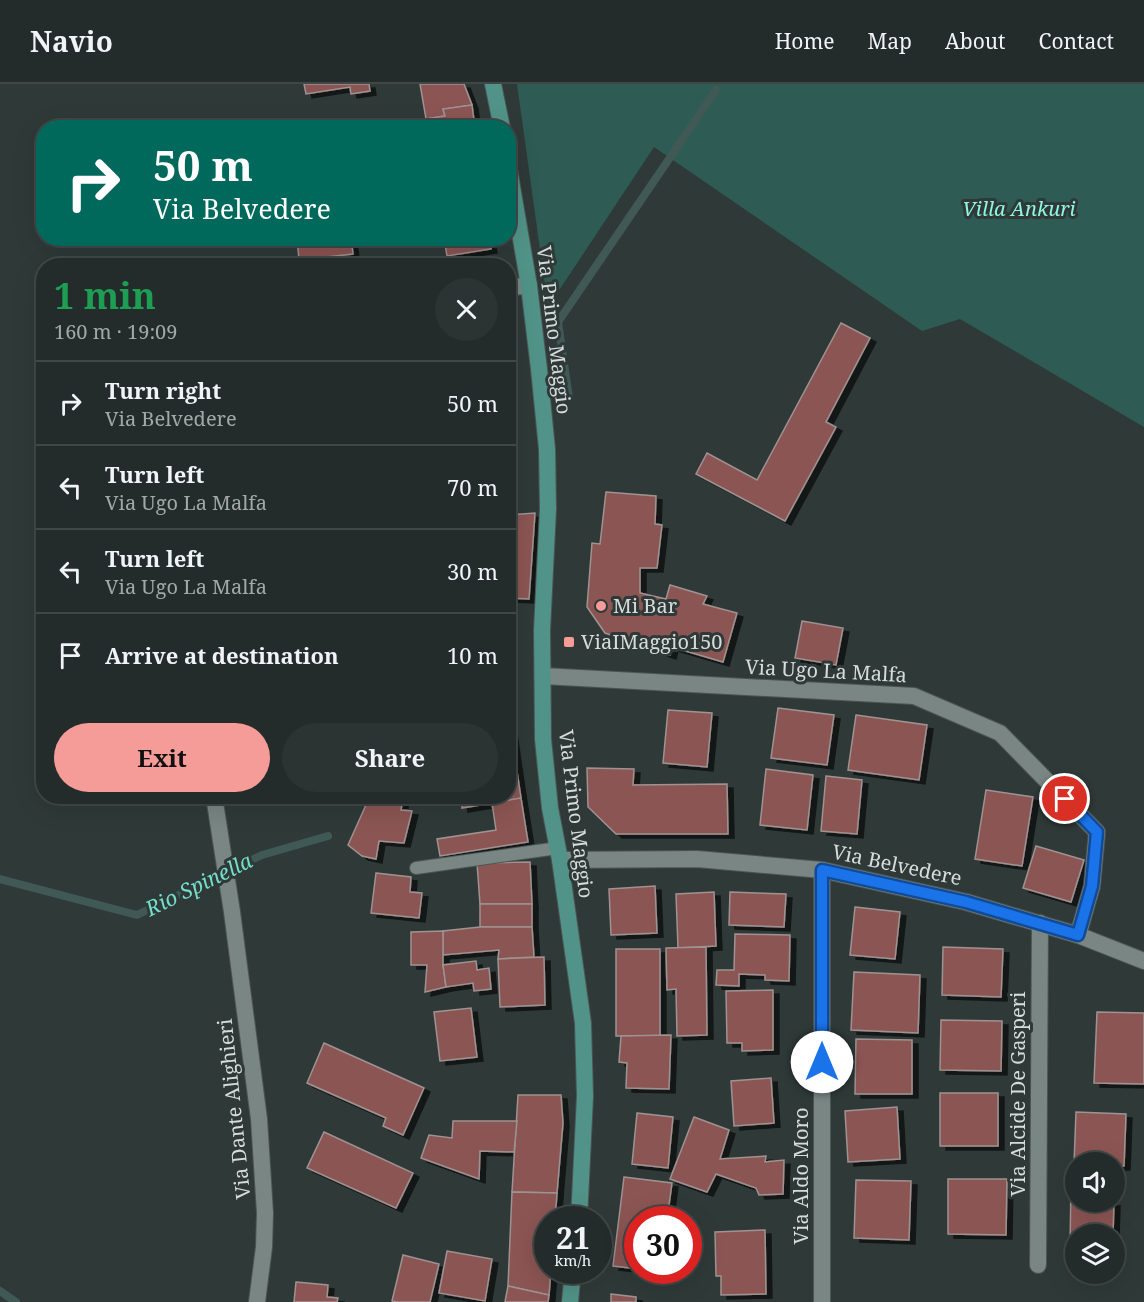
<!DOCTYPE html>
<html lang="en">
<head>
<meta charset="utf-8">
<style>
	:root { --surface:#232c2a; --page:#2b3432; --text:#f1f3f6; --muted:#a3a7a8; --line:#404847; --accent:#f59b98 }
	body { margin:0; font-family:"Noto Serif",serif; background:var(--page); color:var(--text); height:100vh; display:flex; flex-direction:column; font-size:22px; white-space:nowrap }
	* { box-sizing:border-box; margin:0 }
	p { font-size:20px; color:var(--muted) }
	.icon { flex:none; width:33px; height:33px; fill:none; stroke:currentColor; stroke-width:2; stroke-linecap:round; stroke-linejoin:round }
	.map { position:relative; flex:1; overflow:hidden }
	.details { position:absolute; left:36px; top:174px; width:480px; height:546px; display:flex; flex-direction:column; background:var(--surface); border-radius:24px; box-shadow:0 6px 24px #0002,0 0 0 2px var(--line) }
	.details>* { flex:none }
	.banner { position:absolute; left:36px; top:36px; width:480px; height:126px; border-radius:24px; box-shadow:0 6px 24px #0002,0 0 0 2px var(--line); background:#00695c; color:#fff; overflow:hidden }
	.buttons { position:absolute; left:1065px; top:1068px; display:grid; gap:12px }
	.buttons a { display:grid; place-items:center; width:60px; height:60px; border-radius:50%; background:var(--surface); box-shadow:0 6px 24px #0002,0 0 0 2px var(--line); font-size:30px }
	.speed { position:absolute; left:534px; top:1122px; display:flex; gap:12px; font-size:30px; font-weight:700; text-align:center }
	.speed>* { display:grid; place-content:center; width:78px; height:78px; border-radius:50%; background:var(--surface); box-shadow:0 6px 24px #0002,0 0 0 2px var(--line); line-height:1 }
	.speed small { font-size:15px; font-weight:400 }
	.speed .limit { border:9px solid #d22; background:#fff; color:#111 }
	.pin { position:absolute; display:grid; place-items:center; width:51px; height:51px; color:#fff; margin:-26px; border:3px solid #fff; border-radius:50%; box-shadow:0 2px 6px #0007 }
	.me { position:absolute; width:66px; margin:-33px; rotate:0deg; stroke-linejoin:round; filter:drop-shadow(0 0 4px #0008) }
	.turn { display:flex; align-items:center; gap:21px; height:126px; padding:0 18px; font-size:27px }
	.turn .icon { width:78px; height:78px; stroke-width:2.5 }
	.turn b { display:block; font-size:42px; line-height:51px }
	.round { display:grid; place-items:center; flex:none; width:63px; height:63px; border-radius:32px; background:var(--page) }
	.overview { display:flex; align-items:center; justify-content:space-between; height:102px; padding:0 18px }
	h1 { font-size:36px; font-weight:700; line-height:45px; color:#1e9e55 }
	.cta { display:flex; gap:12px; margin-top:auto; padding:12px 18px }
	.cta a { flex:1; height:69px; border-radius:36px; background:var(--accent); color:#111; font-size:24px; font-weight:700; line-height:69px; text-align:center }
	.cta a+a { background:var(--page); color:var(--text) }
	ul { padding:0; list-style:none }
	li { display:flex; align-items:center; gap:18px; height:84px; padding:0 18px; border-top:2px solid var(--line) }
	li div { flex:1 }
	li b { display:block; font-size:22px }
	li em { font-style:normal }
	header { display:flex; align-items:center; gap:36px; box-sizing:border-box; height:84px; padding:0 30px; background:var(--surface); border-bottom:2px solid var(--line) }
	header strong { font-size:28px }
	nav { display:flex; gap:33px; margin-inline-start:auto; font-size:21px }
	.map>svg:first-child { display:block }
</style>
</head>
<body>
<header>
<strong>Navio</strong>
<nav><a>Home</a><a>Map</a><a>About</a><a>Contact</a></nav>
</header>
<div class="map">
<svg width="1144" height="1218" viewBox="0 0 1144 1218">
	<defs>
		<filter id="shadow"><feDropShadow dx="6" dy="4" stdDeviation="0" flood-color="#0009"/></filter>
	</defs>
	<rect width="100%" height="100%" fill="#2f3a38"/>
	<!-- green -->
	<path fill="#2e5b53" d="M517,0h627v343l-184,-108 -38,12 -268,-184 -106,160z"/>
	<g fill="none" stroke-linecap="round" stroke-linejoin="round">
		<!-- stream -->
		<g stroke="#405955" stroke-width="8">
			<path d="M569,314l-11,-76 158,-232"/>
			<path d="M0,795l137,36 125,-60 66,-19"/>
			<path d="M0,1207l16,11"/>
		</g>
	</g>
	<!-- building -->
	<g fill="#8b5553" stroke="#9f9292" stroke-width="1.5" filter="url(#shadow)">
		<path d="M304,0h65l1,7 -19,3 -1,-7 -44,7z"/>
		<path d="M420,0h44l8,21 -29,4 2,7 -19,3z"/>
		<path d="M472,21l3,23h-47l-2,-9 19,-3 -2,-7z"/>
		<path d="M297,154h54l2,16 -54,6z"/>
		<path d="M444,154h45l2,11 -44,7z"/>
		<path d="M841,239l29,15 -44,84 10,5 -51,94 -89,-47 11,-21 50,27z"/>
		<path d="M606,408l50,4 -1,28 7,1 -5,43h-17v25l26,6 4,-14 37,11 -4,8 34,9 -14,49 -51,-15 -2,8 -65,-22 -18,-26 5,-64 8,1z"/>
		<path d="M535,429l-6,86 -21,-1v-83z"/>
		<path d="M802,537l41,7 -7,37 -41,-7z"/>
		<path d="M508,624l8,57 -8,1z"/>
		<path d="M778,624l56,7 -7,50 -56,-7z"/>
		<path d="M668,626l44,3 -5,54 -44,-4z"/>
		<path d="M856,631l71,10 -8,55 -71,-10z"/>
		<path d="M516,681l5,33 -59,10 -1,-12h47v-30z"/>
		<path d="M587,684l47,1 -1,16 94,-1 1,50h-112l-28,-27z"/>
		<path d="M766,685l47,6 -6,55 -47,-5z"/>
		<path d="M826,692l36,4 -5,54 -36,-3z"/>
		<path d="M986,706l47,7 -11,69 -47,-7z"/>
		<path d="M370,712h28l5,2 -2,12 11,1 -8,32 -25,-2 -3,18 -14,-3 -14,-11z"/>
		<path d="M521,714l7,44 -88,14 -3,-17 59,-9 -4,-27z"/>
		<path d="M1036,762l48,14 -13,42 -48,-14z"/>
		<path d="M530,778l2,42h-52l-3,-41z"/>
		<path d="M376,789l35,4 -1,15 12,1 -3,25 -48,-5z"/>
		<path d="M655,802l2,47 -46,2 -2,-46z"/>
		<path d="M714,808l2,54 -38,2 -2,-54z"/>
		<path d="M730,808l56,2 -2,33 -55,-2z"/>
		<rect x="480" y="820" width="52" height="23"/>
		<path d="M855,823l45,5 -5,47 -45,-4z"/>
		<path d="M480,843h52l2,30 -36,2 1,-9 -56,5v-24z"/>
		<path d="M443,847v34l3,22 -21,5 2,-27h-16v-33z"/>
		<path d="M735,850l55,1 -1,46 -24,-1v-5l-26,-1v12l-23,-1 1,-15h17z"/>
		<path d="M706,863l1,88 -30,1 -1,-47 -9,1 -1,-42z"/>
		<path d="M943,863l60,2 -2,48 -59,-2z"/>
		<rect x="616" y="865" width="44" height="87"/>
		<path d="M544,873l1,48 -45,2 -2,-48z"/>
		<path d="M476,877l1,9 12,-2 2,21 -17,2 -1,-8 -27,4 -3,-22z"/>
		<path d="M854,888l66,3 -2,58 -67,-3z"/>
		<path d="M773,906v60l-31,1v-8h-15l-1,-52z"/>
		<path d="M471,924l6,49 -37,4 -6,-49z"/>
		<path d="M1097,928l47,1v71l-50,-1z"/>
		<path d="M941,936l61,1 -1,50 -61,-1z"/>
		<path d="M671,951l-2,54 -43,-1 1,-25 -8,-1 2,-26z"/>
		<path d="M856,955l56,1v54h-57z"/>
		<path d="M324,959l100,45 -21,47 -20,-9 3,-8 -79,-35z"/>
		<path d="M771,994l3,45 -40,3 -3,-45z"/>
		<rect x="940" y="1009" width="58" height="53"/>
		<path d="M518,1011h43l2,28 -6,70 -45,-1z"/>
		<path d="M897,1023l3,52 -52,3 -3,-51z"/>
		<path d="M1076,1028l50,2 -2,52h-10v-4h-38v2h-2z"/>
		<path d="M637,1029l36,4 -5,51 -36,-4z"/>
		<path d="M694,1033l35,13 -9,29 46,-3 -1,6 19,-2 -1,34 -24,1 -3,-7 -40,-14 -9,18 -37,-13z"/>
		<path d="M453,1037h64l-3,31 -34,-1 -1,28 -58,-21 8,-23 23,3z"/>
		<path d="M324,1048l89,41 -17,35 -89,-40z"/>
		<path d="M624,1093l48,6 -5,37h-29v49l-25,-3z"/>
		<path d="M948,1095h59l-1,56 -58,-1z"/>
		<path d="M856,1096l55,1 -2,59 -55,-2z"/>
		<path d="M1071,1098h5v20h38l-1,32h-37v16h-6z"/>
		<path d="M512,1108l45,1 -2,27h-7v50h3l-2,25 -41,-9z"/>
		<path d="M765,1146l1,64 -45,1v-19h-5l-1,-44z"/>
		<path d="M447,1167l45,8 -7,42 -46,-8z"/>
		<path d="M403,1171l36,9 -9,38h-32l-6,-1z"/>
		<path d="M296,1198l32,3 -1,12 11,1 -1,4h-43z"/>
		<path d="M508,1202l41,9 -1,7h-43z"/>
		<path d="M611,1210l25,3v5h-25z"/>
	</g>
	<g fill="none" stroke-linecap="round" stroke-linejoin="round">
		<defs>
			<path id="service" d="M416,784l142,-20"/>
			<g id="minor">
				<path d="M508,203l21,-1"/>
				<path d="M543,592l371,20 86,37 97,99 -5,54 -14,49"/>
				<path d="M214,712l18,116 27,207 6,94 -1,34 -7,55"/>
				<path d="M560,776l137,-1 125,11 144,32 112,33 66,26"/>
				<path d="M822,786v432"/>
				<path d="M1038,1181l2,-342"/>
			</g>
			<g id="primary">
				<path d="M493,0l9,44"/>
				<path d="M508,79l21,123 10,83 8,80 1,60 -6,121 1,109 7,69 10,52 23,163 2,73 -6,124"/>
				<path d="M570,1218l3,-32"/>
			</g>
		</defs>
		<!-- service casing -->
		<use href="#service" stroke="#4c5554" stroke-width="14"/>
		<!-- minor casing -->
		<use href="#minor" stroke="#4c5554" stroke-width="18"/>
		<!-- primary casing -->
		<use href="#primary" stroke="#4c5554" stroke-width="18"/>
		<!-- service -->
		<use href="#service" stroke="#798683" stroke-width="12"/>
		<!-- minor -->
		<use href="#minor" stroke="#798683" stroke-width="16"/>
		<!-- primary -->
		<use href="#primary" stroke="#519388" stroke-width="16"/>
	</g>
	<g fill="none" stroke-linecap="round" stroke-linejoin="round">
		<defs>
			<path id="route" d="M822,978v-192l144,32 112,33 14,-49 5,-54 -32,-33"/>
		</defs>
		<!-- route casing -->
		<use href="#route" stroke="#114b97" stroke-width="15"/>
		<!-- route -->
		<use href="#route" stroke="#1a73e8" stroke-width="10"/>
	</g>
	<!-- markers -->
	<g fill="#f59b98" stroke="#2f3a38" stroke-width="2">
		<circle cx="601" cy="522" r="6"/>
		<rect x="563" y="552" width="12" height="12" rx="3"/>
	</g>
	<g text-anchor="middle" stroke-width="6" stroke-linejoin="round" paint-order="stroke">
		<!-- park labels -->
		<g font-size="20" font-style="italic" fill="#8ef7e3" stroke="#2f3a38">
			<text x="1019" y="132">Villa Ankuri</text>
		</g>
		<!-- street labels -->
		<g font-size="20" fill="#d5dcdb" stroke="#2f3a38">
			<text transform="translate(554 246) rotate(83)" y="7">Via Primo Maggio</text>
			<text transform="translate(826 587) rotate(3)" y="7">Via Ugo La Malfa</text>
			<text transform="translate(576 730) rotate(83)" y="7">Via Primo Maggio</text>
			<text transform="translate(897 781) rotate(12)" y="7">Via Belvedere</text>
			<text transform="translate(1018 1010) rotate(-90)" y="7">Via Alcide De Gasperi</text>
			<text transform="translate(234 1025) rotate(-96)" y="7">Via Dante Alighieri</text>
			<text transform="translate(801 1092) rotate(-90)" y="7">Via Aldo Moro</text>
		</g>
		<!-- poi labels -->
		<g font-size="20" fill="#d5dcdb" stroke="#2f3a38" text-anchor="start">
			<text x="613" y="529">Mi Bar</text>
			<text x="581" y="565">ViaIMaggio150</text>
		</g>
		<!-- water labels -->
		<g font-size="21" font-style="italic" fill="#75decb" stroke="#2f3a38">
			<text transform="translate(199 801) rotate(-26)" y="7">Rio Spinella</text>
		</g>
	</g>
</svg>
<div class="buttons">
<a><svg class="icon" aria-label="sound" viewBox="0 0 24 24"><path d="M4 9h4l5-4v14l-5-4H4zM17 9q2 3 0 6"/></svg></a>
<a><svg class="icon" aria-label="layers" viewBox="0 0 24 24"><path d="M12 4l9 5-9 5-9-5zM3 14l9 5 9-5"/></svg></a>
</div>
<div class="speed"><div>21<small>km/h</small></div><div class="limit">30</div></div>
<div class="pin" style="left:1065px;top:715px;background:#d93025"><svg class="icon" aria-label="arrive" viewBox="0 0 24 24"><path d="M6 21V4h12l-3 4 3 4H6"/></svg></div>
<svg class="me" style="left:822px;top:978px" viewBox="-20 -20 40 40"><circle r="19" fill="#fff"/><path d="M0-13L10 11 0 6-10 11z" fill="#1a73e8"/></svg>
<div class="banner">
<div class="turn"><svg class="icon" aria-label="right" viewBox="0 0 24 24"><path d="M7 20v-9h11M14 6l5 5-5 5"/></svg><div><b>50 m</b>Via Belvedere</div></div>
</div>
<section class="details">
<div class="overview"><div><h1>1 min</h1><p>160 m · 19:09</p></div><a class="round"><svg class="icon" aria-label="close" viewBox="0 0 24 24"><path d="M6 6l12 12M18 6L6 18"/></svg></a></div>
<ul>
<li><svg class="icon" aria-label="right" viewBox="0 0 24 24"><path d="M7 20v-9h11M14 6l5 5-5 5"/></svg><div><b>Turn right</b><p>Via Belvedere</p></div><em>50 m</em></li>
<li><svg class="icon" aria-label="left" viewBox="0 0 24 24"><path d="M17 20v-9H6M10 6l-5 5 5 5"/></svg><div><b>Turn left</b><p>Via Ugo La Malfa</p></div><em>70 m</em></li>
<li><svg class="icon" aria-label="left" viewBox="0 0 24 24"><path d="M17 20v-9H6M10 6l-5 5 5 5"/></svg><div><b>Turn left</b><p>Via Ugo La Malfa</p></div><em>30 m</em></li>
<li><svg class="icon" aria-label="arrive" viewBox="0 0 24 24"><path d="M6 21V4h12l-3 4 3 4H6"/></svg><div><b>Arrive at destination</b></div><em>10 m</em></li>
</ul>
<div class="cta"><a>Exit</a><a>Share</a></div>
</section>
</div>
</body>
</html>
